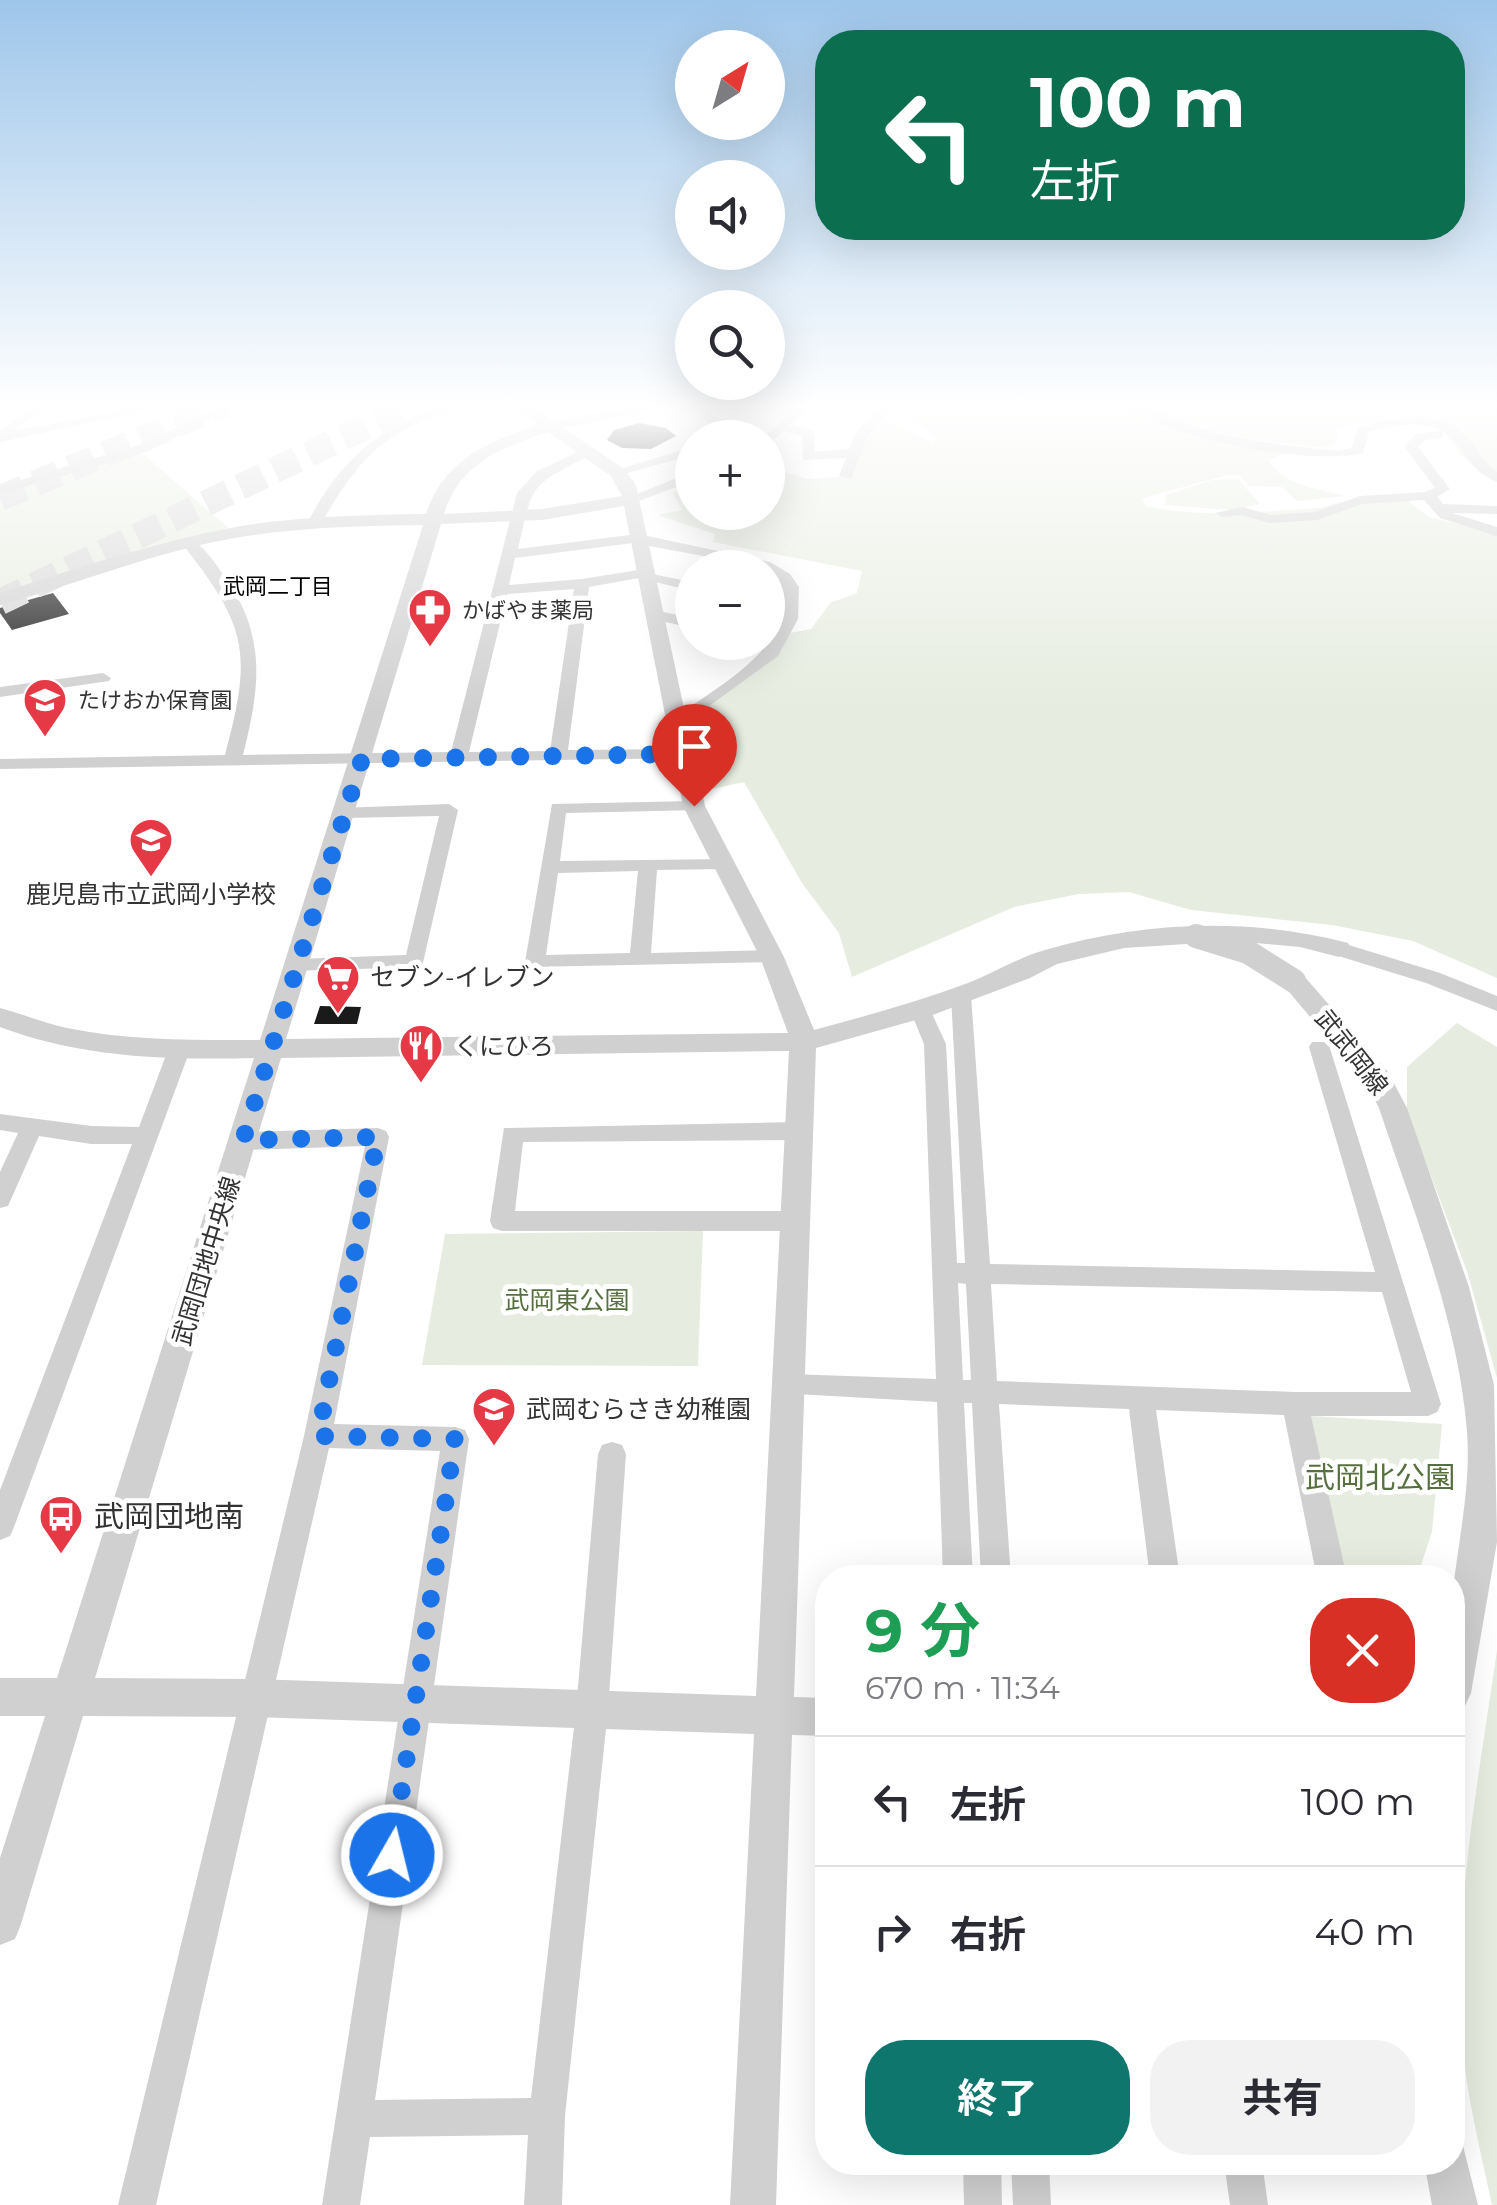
<!DOCTYPE html>
<html lang="ja">
<head>
<meta charset="utf-8">
<style>
	:root { --surface:#fff; --page:#f2f2f3; --text:#2b2b33; --muted:#7c7c81; --line:#e1e1e2; --accent:#0f766e }
	body { margin:0; font-family:Montserrat,"Noto Sans JP",sans-serif; background:var(--page); color:var(--text); height:100vh; display:flex; flex-direction:column; font-size:38px; white-space:nowrap }
	* { box-sizing:border-box; margin:0 }
	p { font-size:32px; color:var(--muted) }
	.icon { flex:none; width:55px; height:55px; fill:none; stroke:currentColor; stroke-width:2; stroke-linecap:round; stroke-linejoin:round }
	.map { position:relative; flex:1; overflow:hidden }
	.panel { position:absolute; left:815px; top:1565px; width:650px; height:610px; display:flex; flex-direction:column; background:var(--surface); border-radius:40px; box-shadow:0 10px 40px #0002 }
	.panel>* { flex:none }
	.guide { position:absolute; left:815px; top:30px; width:650px; height:210px; border-radius:40px; box-shadow:0 10px 40px #0002; background:#0b6e4f; color:#fff; overflow:hidden }
	.needle { width:65px; rotate:37deg }
	.tools { position:absolute; left:675px; top:30px; display:grid; gap:20px }
	.tools a { display:grid; place-items:center; width:110px; height:110px; border-radius:50%; background:var(--surface); box-shadow:0 10px 40px #0002; font-size:50px }
	.pin { position:absolute; display:grid; place-items:center; width:85px; height:85px; color:#fff; margin:-102px -42px; border-radius:50% 50% 50% 0; rotate:-45deg; box-shadow:0 0 10px #0007 }
	.pin .icon { rotate:45deg }
	.me { position:absolute; width:110px; margin:-55px; rotate:8deg; stroke-linejoin:round; filter:drop-shadow(0 0 8px #0008) }
	.turn { display:flex; align-items:center; gap:35px; height:210px; padding:0 50px; font-size:45px }
	.turn .icon { width:130px; height:130px; stroke-width:2.5 }
	.turn b { display:block; font-size:70px; line-height:85px }
	.round { display:grid; place-items:center; flex:none; width:105px; height:105px; border-radius:40px; background:var(--page) }
	.overview { display:flex; align-items:center; justify-content:space-between; height:170px; padding:0 50px }
	h1 { font-size:60px; font-weight:700; line-height:75px; color:#1e9e55 }
	.button { display:flex; gap:20px; margin-top:auto; padding:20px 50px }
	.button a { flex:1; height:115px; border-radius:40px; background:var(--accent); color:#fff; font-size:40px; font-weight:700; line-height:115px; text-align:center }
	.button a+a { background:var(--page); color:var(--text) }
	ul { padding:0; list-style:none }
	li { display:flex; align-items:center; gap:30px; height:130px; padding:0 50px; border-top:2px solid var(--line) }
	li div { flex:1 }
	li b { display:block; font-size:38px }
	li em { font-style:normal }
	.map>svg:first-child { display:block }
</style>
</head>
<body>
<div class="map">
<svg width="1497" height="2205" viewBox="0 0 1497 2205">
	<rect width="100%" height="100%" fill="#fff"/>
	<!-- green -->
	<g fill="#e6ecdf">
		<path d="M904,404h209l63,25 113,22 -20,9c12,25 51,29 76,36l-48,5 -15,-14 -34,-1 -8,-11h-12l-86,23 4,8c58,13 117,5 175,2l17,-6 70,-1 21,16 68,16v445l-84,-37 -81,-16 -141,-15 -62,-18 -50,2 -65,13 -162,70 -13,-44 -37,-50 -58,-101 -46,10 -18,-67 110,-92 21,-4 19,-26 27,-10 5,-22 -149,-29 2,-8 -58,-19 25,-5 -10,-18 20,-5v25h76v-45l40,12 40,-3 25,-55 14,-1 46,23 1,-6 -31,-23z"/>
		<path d="M1135,404h362v75c-25,-7 -47,-35 -59,-58l7,-12c-28,-10 -30,-7 -52,6 -15,9 -41,8 -57,13l3,8 -5,9 -16,2c-60,-7 -130,-12 -183,-43z"/>
		<path d="M141,452l87,76 -228,64v-99z"/>
		<path d="M1238,479l22,25 -28,6 -67,-5 1,-10 46,-15z"/>
		<path d="M1457,1023l40,24v331l-30,-107 -60,-158v-46z"/>
		<path d="M703,1231l-5,135 -276,-1 23,-131z"/>
		<path d="M1311,1416l131,8 -10,108 -15,45h-75z"/>
		<path d="M1497,1650v555h-5c-12,-56 -27,-116 -31,-174 -7,-128 18,-254 36,-381z"/>
	</g>
	<!-- building -->
	<g fill="#1a1a1a">
		<path d="M639,423l27,5 10,8 -25,13 -29,-1 -15,-8 7,-10z"/>
		<path d="M53,593l16,21 -57,16 -12,-17v-5z"/>
		<path d="M320,1006l41,1 -4,17h-43z"/>
	</g>
	<g fill="none" stroke-linecap="round" stroke-linejoin="round">
		<!-- motorway-tunnel -->
		<g stroke="#d6d6d6" stroke-width="26" stroke-dasharray="26 12" stroke-linecap="butt">
			<path d="M0,498l226,-94"/>
			<path d="M0,602l413,-198"/>
		</g>
		<!-- minor -->
		<g fill="#d0d0d0" fill-rule="evenodd">
			<path d="M35,404h13l-34,27 140,-27h23l-177,38v-12z"/>
			<path d="M225,404h15l-91,47 -149,43v-8l139,-41z"/>
			<path d="M444,404h17c-14,10 -33,14 -49,22 -47,23 -68,58 -93,101h-10l-2,-3c31,-62 72,-97 137,-120z"/>
			<path d="M689,404h13l33,28v6h-13z"/>
			<path d="M811,404h18l-26,10 -11,10 22,7 1,21 34,-3 7,-16 26,-29h12l-27,33 -16,42 -12,-3 7,-18 -43,2 -1,-24 -17,-5 -17,12v-5h-6l33,-30z"/>
			<path d="M1124,404c26,-2 55,19 81,26 43,12 89,16 133,21l14,-3 6,-21c32,-9 74,-21 102,3 15,13 21,31 37,42v10c-16,-6 -25,-17 -35,-32 -22,-33 -58,-28 -93,-18l-6,21c-54,13 -196,-14 -239,-49z"/>
			<path d="M1437,431l5,1v6l-17,2 -7,7 32,42 -13,8 6,7 54,2v8l-45,-1 45,14v9l-57,-18 -16,-18 -62,4 -45,16 -48,3 -27,-8 -20,2 -7,-4 28,-6 27,8 45,-3 45,-16 65,-4 10,-4 -31,-42 12,-12z"/>
			<path d="M692,447v8l-75,21 -7,-4z"/>
			<path d="M586,448l5,1v6c-62,31 -58,28 -73,94l120,-15 132,28 20,12 9,13 -1,32 -20,37 -102,74 -6,-1v-8c37,-28 111,-65 113,-116 0,-17 0,-23 -15,-32v-5l-135,-25 -118,15 -6,27 73,-6 63,-10 7,5 40,8v9l-53,-13 -50,9 -21,163 113,-1 9,5 -3,4 -687,11v-10l225,-4c28,-105 22,-128 -44,-213l7,-4c15,6 27,25 37,39 42,60 35,110 18,178l208,-3 66,-259 20,-22zM574,589l-24,162 -81,1 38,-158z"/>
			<path d="M692,472v9l-56,21 -12,-3z"/>
			<path d="M654,610l38,8v10l-44,-10 -2,-3z"/>
			<path d="M103,673l8,5 -2,3 -109,16v-10z"/>
			<path d="M694,801l9,5 -3,4 -134,3 -6,48 169,-2 3,4 -10,6 -65,1 -6,83 121,-3 10,7 -3,5 -251,5 -3,-5 27,-158zM638,871l-8,82 -84,2 12,-82z"/>
			<path d="M449,804l9,6 -36,157 -132,4 -3,-5 10,-7 109,-4 33,-139 -94,2 -6,-2v-8z"/>
			<path d="M1339,942l101,31 57,23v15l-71,-28 -94,-29 -3,-5 3,-5z"/>
			<path d="M961,988l10,7 19,269 385,8 -66,-225 3,-5h16l113,362 -4,8 -9,4h-117l36,162h-30l-33,-163 -128,-5 24,168h-30l-21,-169 -130,-5 12,174h-30l-9,-175h-8l9,175h-30l-6,-176 -158,-9 -4,-8 4,-8 9,-3 148,5 -12,-335 -14,-34 4,-5h14l18,39 11,219h8l-14,-268zM958,1283l8,1 5,96h-8zM991,1284l391,8 29,100h-116l-298,-11z"/>
			<path d="M179,1042l11,8 -176,477 -4,9 -10,4v-50l132,-346h-41l-52,-8 -31,70 -8,2v-36l18,-39 -18,-3v-16l91,12 48,1 29,-77z"/>
			<path d="M798,1122l8,3 3,6 -3,6 -8,3 -275,2 -8,69h278l9,3 3,7 -3,7 -9,3h-291l-9,-3 -3,-7 14,-93z"/>
			<path d="M378,1128l8,3 3,6 -55,287 121,3 10,3 4,9 -94,661 156,-2 45,-388 22,-256 4,-9 10,-3 10,3 4,9 -18,256 -43,406 -3,89h-38l4,-70 -158,2 -10,68h-38l118,-754 -111,-3 -173,757h-38l186,-769 61,-290 -122,4 -8,-3 -4,-6 4,-6 8,-3z"/>
			<path d="M963,2162h38l1,43h-38z"/>
			<path d="M1011,2162h38l2,43h-38z"/>
			<path d="M1224,2162h38l6,43h-38z"/>
		</g>
		<!-- tertiary -->
		<g fill="#d0d0d0" fill-rule="evenodd">
			<path d="M511,404h17l25,17 94,-17h34l-118,24 60,40 13,17 69,321 79,151 30,73c52,-14 103,-28 154,-47 26,-10 51,-26 77,-33 97,-29 206,-33 303,-7l3,6 -12,8 -39,-10 -66,-6 -110,7 -67,16 -27,14 -100,38 -114,32 -22,649 34,1v38l-36,-1 -16,470h-46l24,-471 -500,-17 -171,-1 -62,208 -6,15 -15,6v-87l45,-142h-45v-38h57l197,-620c-86,2 -173,0 -254,-31v-19c22,6 44,15 67,20 64,13 128,12 193,12l163,-515c-75,1 -150,3 -223,20 -68,16 -133,42 -200,60v-12c78,-25 155,-51 236,-66 63,-11 127,-12 190,-13 17,-53 62,-73 112,-89zM548,432l63,44 11,20 -80,13 -98,5c15,-50 58,-67 104,-82zM624,506l59,300 77,151 28,76 -502,6 155,-515 101,-4zM789,1051l-33,645 -502,-17 -159,-1 186,-620z"/>
			<path d="M1294,972l9,3 85,97 19,36 62,179 25,98 3,157 -26,151 -6,13 -13,6c0,-40 -4,-83 1,-122 6,-54 18,-104 14,-159 -9,-111 -53,-218 -88,-323l-12,-23 -82,-98 -4,-6 4,-6z"/>
			<path d="M1452,2141l11,5 15,59h-46l-8,-43h28z"/>
		</g>
		<!-- tertiary-bridge -->
		<path stroke="#d0d0d0" stroke-width="24" d="M1196,936l52,16 46,29"/>
	</g>
	<!-- sky -->
	<linearGradient id="sky" x2="0" y2="1"><stop stop-color="#9ec6ea"/><stop offset="0.57" stop-color="#fff"/><stop offset="1" stop-color="#fff" stop-opacity="0"/></linearGradient>
	<rect width="1497" height="712" fill="url(#sky)"/>
	<g fill="none" stroke-linecap="round" stroke-linejoin="round">
		<!-- route -->
		<path stroke="#1a73e8" stroke-width="18" stroke-dasharray="0 32.4" d="M392,1855l63,-416 -137,-3 60,-299 -135,3 119,-381 319,-5 13,52"/>
	</g>
	<!-- icons -->
	<defs>
		<symbol id="pharmacy-pin" viewBox="-11 -11 22 30"><path d="M0 17L-7.5 6A9.5 9.5 0 1 1 7.5 6Z" fill="#e63946" stroke="#fff"/><path d="M-2-6h4v4h4v4h-4v4h-4v-4h-4v-4h4Z" fill="#fff"/></symbol>
		<symbol id="school-pin" viewBox="-11 -11 22 30"><path d="M0 17L-7.5 6A9.5 9.5 0 1 1 7.5 6Z" fill="#e63946" stroke="#fff"/><path d="M0-5L7-2L0 1L-7-2ZM-4 1L0 2.5L4 1V4Q0 6-4 4Z" fill="#fff"/></symbol>
		<symbol id="supermarket-pin" viewBox="-11 -11 22 30"><path d="M0 17L-7.5 6A9.5 9.5 0 1 1 7.5 6Z" fill="#e63946" stroke="#fff"/><path d="M-6-5.5h2.5l.6 2H6L4.5 2H-2.5L-4.4-4H-6ZM-1.5 3.2a1.3 1.3 0 1 0 .1 0ZM3 3.2a1.3 1.3 0 1 0 .1 0Z" fill="#fff"/></symbol>
		<symbol id="restaurant-pin" viewBox="-11 -11 22 30"><path d="M0 17L-7.5 6A9.5 9.5 0 1 1 7.5 6Z" fill="#e63946" stroke="#fff"/><path d="M-5-6h1v4h1v-4h1v4h1v-4h1v5L-1.5 .5V6h-2V.5L-5-1ZM5-6V6H3V1.5H1.5Q1.5-4 5-6Z" fill="#fff"/></symbol>
		<symbol id="bus-pin" viewBox="-11 -11 22 30"><path d="M0 17L-7.5 6A9.5 9.5 0 1 1 7.5 6Z" fill="#e63946" stroke="#fff"/><path d="M-5-6H5V4H4V6H2V4H-2V6H-4V4H-5ZM-3.5-4V0h7V-4ZM-3.5 1.2v1.5H-2V1.2ZM2 1.2v1.5H3.5V1.2Z" fill="#fff"/></symbol>
	</defs>
	<g fill-rule="evenodd">
		<use href="#pharmacy-pin" x="405" y="585" width="50" height="68"/>
		<use href="#school-pin" x="20" y="675" width="50" height="68"/>
		<use href="#school-pin" x="126" y="815" width="50" height="68"/>
		<use href="#supermarket-pin" x="313" y="952" width="50" height="68"/>
		<use href="#restaurant-pin" x="396" y="1021" width="50" height="68"/>
		<use href="#school-pin" x="469" y="1384" width="50" height="68"/>
		<use href="#bus-pin" x="36" y="1492" width="50" height="68"/>
	</g>
	<g text-anchor="middle" stroke-width="10" stroke-linejoin="round" paint-order="stroke">
		<!-- far-neighbourhood labels -->
		<g font-size="22" fill="#000" stroke="#fff">
			<text x="278" y="594">武岡二丁目</text>
		</g>
		<!-- far-poi labels -->
		<g font-size="22" fill="#333" stroke="#fff" text-anchor="start">
			<text x="462" y="618">かばやま薬局</text>
			<text x="78" y="708">たけおか保育園</text>
		</g>
		<!-- poi labels -->
		<g font-size="25" fill="#333" stroke="#fff" text-anchor="start">
			<text x="151" y="903" text-anchor="middle">鹿児島市立武岡小学校</text>
			<text x="370" y="986">セブン-イレブン</text>
			<text x="454" y="1055">くにひろ</text>
			<text x="526" y="1418">武岡むらさき幼稚園</text>
		</g>
		<!-- street labels -->
		<g font-size="25" fill="#333" stroke="#fff">
			<text transform="translate(1352 1052) rotate(52)" y="9">武武岡線</text>
			<text transform="translate(206 1261) rotate(-73)" y="9">武岡団地中央線</text>
		</g>
		<!-- park labels -->
		<g font-size="25" fill="#56703f" stroke="#fff">
			<text x="567" y="1309">武岡東公園</text>
		</g>
		<!-- near-park labels -->
		<g font-size="30" fill="#56703f" stroke="#fff">
			<text x="1380" y="1488">武岡北公園</text>
		</g>
		<!-- near-poi labels -->
		<g font-size="30" fill="#333" stroke="#fff" text-anchor="start">
			<text x="94" y="1527">武岡団地南</text>
		</g>
	</g>
</svg>
<div class="tools">
<a><svg class="needle" viewBox="-14 -14 28 28"><path d="M0-13l5 13h-10z" fill="#e53935"/><path d="M0 13l5-13h-10z" fill="#7c7c81"/></svg></a>
<a><svg class="icon" aria-label="sound" viewBox="0 0 24 24"><path d="M4 9h4l5-4v14l-5-4H4zM17 9q2 3 0 6"/></svg></a>
<a><svg class="icon" aria-label="search" viewBox="0 0 24 24"><circle cx="10" cy="10" r="6"/><path d="M15 15l6 6"/></svg></a>
<a>+</a>
<a>−</a>
</div>
<div class="pin" style="left:694px;top:806px;background:#d93025"><svg class="icon" aria-label="arrive" viewBox="0 0 24 24"><path d="M6 21V4h12l-3 4 3 4H6"/></svg></div>
<svg class="me" style="left:392px;top:1855px" viewBox="-20 -20 40 40"><circle r="17" fill="#1a73e8" stroke="#fff" stroke-width="3"/><path d="M0-11L8 9 0 5-8 9z" fill="#fff"/></svg>
<div class="guide">
<div class="turn"><svg class="icon" aria-label="left" viewBox="0 0 24 24"><path d="M17 20v-9H6M10 6l-5 5 5 5"/></svg><div><b>100 m</b>左折</div></div>
</div>
<section class="panel">
<div class="overview"><div><h1>9 分</h1><p>670 m · 11:34</p></div><a class="round" style="background:#d93025;color:#fff"><svg class="icon" aria-label="close" viewBox="0 0 24 24"><path d="M6 6l12 12M18 6L6 18"/></svg></a></div>
<ul>
<li><svg class="icon" aria-label="left" viewBox="0 0 24 24"><path d="M17 20v-9H6M10 6l-5 5 5 5"/></svg><div><b>左折</b></div><em>100 m</em></li>
<li><svg class="icon" aria-label="right" viewBox="0 0 24 24"><path d="M7 20v-9h11M14 6l5 5-5 5"/></svg><div><b>右折</b></div><em>40 m</em></li>
</ul>
<div class="button"><a>終了</a><a>共有</a></div>
</section>
</div>
</body>
</html>
